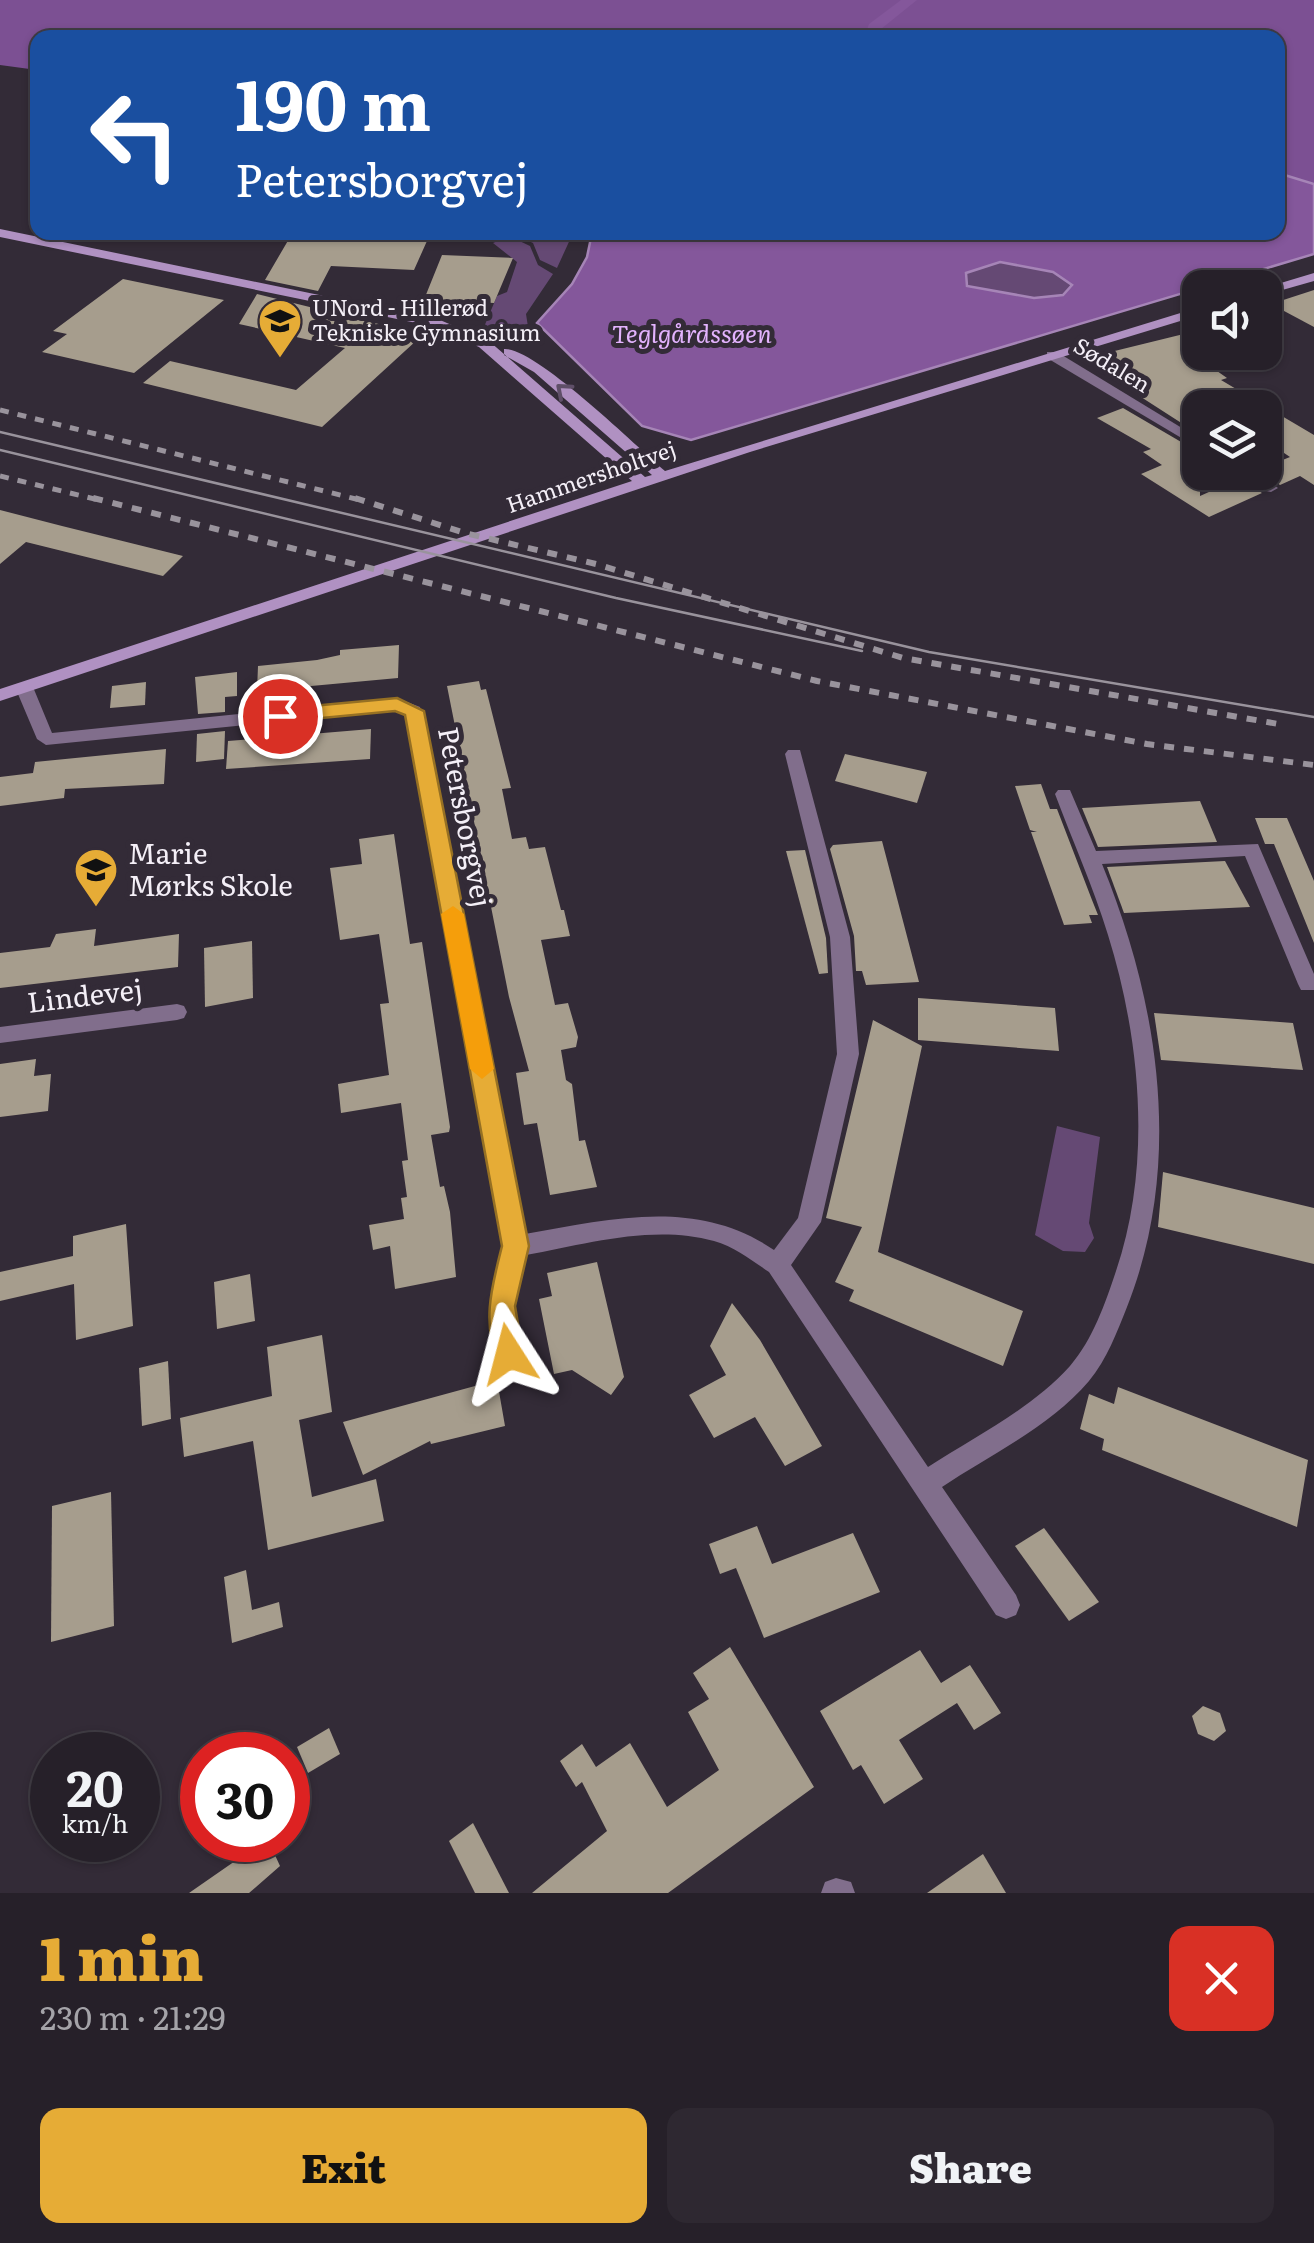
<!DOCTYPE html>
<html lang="en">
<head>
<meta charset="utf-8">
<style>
	:root { --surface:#262029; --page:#2e2831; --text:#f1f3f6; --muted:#a4a3a8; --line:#423e46; --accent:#e6ac36 }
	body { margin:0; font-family:Literata,serif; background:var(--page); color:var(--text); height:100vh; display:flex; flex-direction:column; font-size:38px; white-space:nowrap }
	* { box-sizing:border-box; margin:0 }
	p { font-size:32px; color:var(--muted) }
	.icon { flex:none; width:55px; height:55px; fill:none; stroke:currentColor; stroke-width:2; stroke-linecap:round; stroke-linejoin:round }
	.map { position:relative; height:1893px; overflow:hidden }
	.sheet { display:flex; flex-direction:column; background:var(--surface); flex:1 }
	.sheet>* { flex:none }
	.guide { position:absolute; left:30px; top:30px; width:1255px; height:210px; border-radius:20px; box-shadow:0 2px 8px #0004,0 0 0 2px var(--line); background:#1a4fa0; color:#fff; overflow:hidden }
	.tools { position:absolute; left:1182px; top:270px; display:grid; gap:20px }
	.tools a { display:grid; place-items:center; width:100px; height:100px; border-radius:20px; background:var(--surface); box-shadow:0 2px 8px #0004,0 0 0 2px var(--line); font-size:50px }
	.speed { position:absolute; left:30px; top:1732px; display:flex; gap:20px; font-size:50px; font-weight:700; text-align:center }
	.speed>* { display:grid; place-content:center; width:130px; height:130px; border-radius:50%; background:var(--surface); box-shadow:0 2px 8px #0004,0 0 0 2px var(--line); line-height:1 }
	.speed small { font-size:25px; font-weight:400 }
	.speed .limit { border:15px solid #d22; background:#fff; color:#111 }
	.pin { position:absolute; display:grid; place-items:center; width:85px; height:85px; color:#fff; margin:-42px; border:5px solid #fff; border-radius:50%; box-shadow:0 2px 10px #0007 }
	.me { position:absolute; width:110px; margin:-55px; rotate:351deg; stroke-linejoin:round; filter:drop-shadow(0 0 8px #0008) }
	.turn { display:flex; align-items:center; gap:35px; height:210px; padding:0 40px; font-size:45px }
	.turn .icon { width:130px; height:130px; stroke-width:2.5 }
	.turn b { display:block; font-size:70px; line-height:85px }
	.round { display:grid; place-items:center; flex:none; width:105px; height:105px; border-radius:20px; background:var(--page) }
	.overview { display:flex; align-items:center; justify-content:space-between; height:170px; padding:0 40px }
	h1 { font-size:60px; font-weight:800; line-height:75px; color:var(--accent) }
	.primary-button { display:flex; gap:20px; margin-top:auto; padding:20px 40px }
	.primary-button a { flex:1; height:115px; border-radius:20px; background:var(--accent); color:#111; font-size:40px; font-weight:800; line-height:115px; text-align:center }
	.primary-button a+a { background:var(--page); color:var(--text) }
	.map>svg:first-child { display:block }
</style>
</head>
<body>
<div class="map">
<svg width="1314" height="1893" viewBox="0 0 1314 1893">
	<rect width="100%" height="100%" fill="#332b37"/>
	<!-- green -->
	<g fill="#654974">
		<path d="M573,233l-16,35 -17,-8 -7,-17 -19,-9z"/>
		<path d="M509,236l21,10 8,19 15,9 -27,40 5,32 -47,-19 13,-31 10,-4 10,-30 -24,-19z"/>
		<path d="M1000,262l53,10 19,12 -8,11 -30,3 -67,-12 -1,-13z"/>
		<path d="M1057,1126l43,11 -11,86 5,15 -9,14 -22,-1 -28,-16z"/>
	</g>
	<!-- forest -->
	<path fill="#7c5093" d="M0,0h1314v184l-36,-11v-135h-1240l-1,32 -37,-5z"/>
	<!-- water -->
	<path fill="#84579b" stroke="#a685b7" stroke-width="2.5" fill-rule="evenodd" d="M1278,173l36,11v70l-623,186 -49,-14 -105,-103 35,-39 15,-27 5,-24 686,-1zM1000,262l53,10 19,13 -9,10 -29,3 -67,-12 -1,-13z"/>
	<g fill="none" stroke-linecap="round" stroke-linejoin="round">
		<!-- canal -->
		<path fill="#84579b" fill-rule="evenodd" d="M901,0h16l-36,29 -3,9h-14l5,-14z"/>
	</g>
	<!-- building -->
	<g fill="#a69d8d">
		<path d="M293,232h138l-17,38 -83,-4 -13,25 -53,-11z"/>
		<path d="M442,255l71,3 -19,45 -19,-1 -4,9 -21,-1 -8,7 -23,-5z"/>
		<path d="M123,279l101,21 -90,73 -92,-21 25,-18 -14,-3z"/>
		<path d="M1314,290v37l-43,-23z"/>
		<path d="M257,294l154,38 2,-6 16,3 -107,98 -179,-44 27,-22 126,29 49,-42 -106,-24z"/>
		<path d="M1200,330v29l27,19 -6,2 93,55v50l-14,-9 -20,9 -17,-13 2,-5 25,-10 -25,-17v-32h-65v27l-118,-76z"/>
		<path d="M1123,408l77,45v43l40,-18 22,15 -53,24 -68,-43 21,-9 -19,-13 8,-3 -54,-31z"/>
		<path d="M0,510l62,16 121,30 -20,20 -137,-34 -26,22z"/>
		<path d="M399,645l-1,33 -141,13 1,-25 59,-6 23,-5v-5z"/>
		<path d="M237,672v24l-12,1v15l-27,2 -3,-37z"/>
		<path d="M479,681l2,9 5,-1 25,99 -9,1 10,50 14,-2 3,12 16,-2 16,63h3l6,26 -29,4 14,65 13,-2 10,34 -2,10 -15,3 5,30 6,4 7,57 6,-1 12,47 -47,8 -13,-72 -13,2 -8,-52 13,-2 -20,-74 -62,-311z"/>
		<path d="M146,682l-1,23 -35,3 2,-22z"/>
		<path d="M371,729l-1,30 -144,10 2,-28z"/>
		<path d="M225,731l-1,28 -28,3 1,-28z"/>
		<path d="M166,749l-2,35 -99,5 -1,9 -64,8v-29l33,-4 2,-11z"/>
		<path d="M845,754l82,18 -10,31 -82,-22z"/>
		<path d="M1041,784l9,25h7l35,91 6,15h-9l3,8 -28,2 -33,-93h6l-7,-2 -15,-44z"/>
		<path d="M1200,801l17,41 -119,5 -16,-39z"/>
		<path d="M1255,818h32l27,63v62l-40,-99h-9z"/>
		<path d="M394,834l16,110 12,-2 28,185 -1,5 -18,3 9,52 4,-1 6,26 6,65 -61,12 -5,-43 -17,4 -4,-25 35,-6 -3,-21 6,-1 -5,-36 6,-1 -7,-57 -60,10 -3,-29 51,-9 -9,-71 9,-1 -10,-69 -39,6 -10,-72 32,-4 -3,-25z"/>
		<path d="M882,841l37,141 -53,3 -4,-14h-6l-2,-35 -24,-87 3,-4z"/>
		<path d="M805,850l21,88 2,35 -9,1 -33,-123z"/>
		<path d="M1225,861l25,46 -126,6 -17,-46z"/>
		<path d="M96,929l-2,17 85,-12 -1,33 -178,21v-35l50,-6 6,-13z"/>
		<path d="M252,941l1,57 -48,9 -1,-59z"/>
		<path d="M918,998l137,10 4,43 -141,-11z"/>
		<path d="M1154,1013l139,10 10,47 -142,-10z"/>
		<path d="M873,1020l49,26 -44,206 145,59 -20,55 -154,-65 5,-11 -19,-8 27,-55 -36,-9z"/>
		<path d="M36,1059l-2,17 17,-2 -3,37 -48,6v-53z"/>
		<path d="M1163,1172l151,36v56l-156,-37z"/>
		<path d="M126,1224l7,102 -57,14 -2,-56 -74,17v-29l73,-16v-20z"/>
		<path d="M597,1262l27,115 -13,18 -39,-25 -18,4 -15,-75 13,-3 -5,-23z"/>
		<path d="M250,1274l5,47 -38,8 -3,-47z"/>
		<path d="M732,1303l28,37 62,106 -37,20 -30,-49 -41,21 -25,-43 37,-20 -16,-29z"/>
		<path d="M322,1335l10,77 -33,8 13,77 64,-18 8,42 -116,29 -15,-109 -69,16 -4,-39 92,-22 -5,-49z"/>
		<path d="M168,1361l3,58 -29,7 -3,-58z"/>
		<path d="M497,1380l8,46 -74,18 -1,-3 -67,34 -20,-53z"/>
		<path d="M1118,1387l190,73 -11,67 -195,-77 2,-11 -24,-10 9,-35 25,10z"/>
		<path d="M111,1492l3,134 -63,16 1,-136z"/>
		<path d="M757,1526l15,38 81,-31 27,59 -116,46 -28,-70 -16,6 -11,-30z"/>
		<path d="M1044,1528l55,74 -30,19 -54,-75z"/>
		<path d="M246,1570l6,40 27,-8 4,25 -51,16 -8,-66z"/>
		<path d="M730,1647l84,140 -146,106h-136l75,-62 -25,-49 -6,5 -16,-26 22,-17 14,23 34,-24 37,64 52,-37 -31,-58 21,-13 -16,-26z"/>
		<path d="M920,1650l21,33 29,-18 31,48 -27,17 -17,-27 -58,37 24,39 -39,25 -23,-39 -8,5 -33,-59z"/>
		<path d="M1203,1706l17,7 6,18 -12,10 -16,-7 -6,-18z"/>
		<path d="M329,1728l11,26 -32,19 -11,-26z"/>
		<path d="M473,1823l36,70h-34l-26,-52z"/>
		<path d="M269,1842l11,24 -31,27h-60l69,-48 1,4z"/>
		<path d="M983,1854l23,39h-79z"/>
	</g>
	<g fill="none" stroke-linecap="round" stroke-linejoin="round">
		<!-- street -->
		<g fill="#816e8c" fill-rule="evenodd">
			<path d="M1047,352h10l143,87v10l-153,-91z"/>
			<path d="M1238,472h18l22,16 -7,4 -5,-1z"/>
			<path d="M24,682l9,5 19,46 345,-35 23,9 105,527c86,-15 172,-37 249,16l24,-32 39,-164 -7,-117 -45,-183 3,-4h12l50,187 9,117 -38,168 -30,43 137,202c48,-31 103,-58 142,-101 23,-27 35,-62 46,-95 36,-106 25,-230 -8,-336 -15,-49 -35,-93 -53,-141l3,-4h12l26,61 162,-7 56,130v16h-13l-3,-6 -53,-128 -143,8c57,139 82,299 25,443 -10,25 -20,52 -38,74 -39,46 -98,73 -147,106l74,108 4,10 -4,10 -10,4 -10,-4 -227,-343c-18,-12 -34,-25 -55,-31 -61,-17 -128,3 -188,14l-13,51 8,48 -3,8 -9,3 -9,-3 -11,-56 15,-60 -98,-532 -11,-4 -349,35 -9,-6 -22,-52z"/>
			<path d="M177,1004l7,2 3,6 -3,6 -7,2 -177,23v-16z"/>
			<path d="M836,1878l15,4 4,11h-34l4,-11z"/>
		</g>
		<!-- secondary -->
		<g fill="#b091c2" fill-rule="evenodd">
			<path d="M0,229l440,91 49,21 156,136 7,-2 -118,-103 -30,-17v-6c31,-2 132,97 161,122l535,-164v8l-450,137 -750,249v-12l632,-208 -153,-134 -48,-21 -431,-89z"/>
			<path d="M1314,273v8l-49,14 -1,-7z"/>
		</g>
		<!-- tram -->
		<g stroke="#99939c" stroke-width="2.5">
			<path d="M0,432l929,220 385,65"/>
			<path d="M0,450l616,148 246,53"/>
		</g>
		<!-- rail-far1 -->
		<g stroke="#99939c" stroke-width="5" stroke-dasharray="9 9" stroke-linecap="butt">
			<path d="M0,410l364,91"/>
			<path d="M0,476l103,25"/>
		</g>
		<!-- rail -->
		<g stroke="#99939c" stroke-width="6" stroke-dasharray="10 10" stroke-linecap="butt">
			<path d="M93,498l724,183 330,63 167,21"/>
			<path d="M355,498l110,35 131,31 307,94 381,67"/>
		</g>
	</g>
	<!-- one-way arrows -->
	<defs><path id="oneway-chevron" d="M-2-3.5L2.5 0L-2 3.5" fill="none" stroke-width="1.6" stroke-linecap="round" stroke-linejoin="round" transform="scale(2.5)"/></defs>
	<use stroke="#5f4f68" href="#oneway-chevron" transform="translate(563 390) rotate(-139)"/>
	<!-- route -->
	<path fill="#e6ac36" stroke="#967023" stroke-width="2.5" d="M397,698l27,13 105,535 -14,60 8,48 -4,9 -10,4 -10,-4c-18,-40 -7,-77 3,-117l-97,-531 -10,-4 -115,11 -10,-6 10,-7z"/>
	<!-- slow -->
	<path fill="#f59e0b" d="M453,906l11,8 30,155 -12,10 -12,-10 -29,-155z"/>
	<!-- icons -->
	<defs>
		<symbol id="school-pin" viewBox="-11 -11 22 30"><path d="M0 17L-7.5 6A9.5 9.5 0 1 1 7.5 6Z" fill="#e6ac36" stroke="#332b37"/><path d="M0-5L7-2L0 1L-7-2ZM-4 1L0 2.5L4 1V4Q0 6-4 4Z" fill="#111"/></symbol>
	</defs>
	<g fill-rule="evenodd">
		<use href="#school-pin" x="255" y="296" width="50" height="68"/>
		<use href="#school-pin" x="71" y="845" width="50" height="68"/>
	</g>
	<g text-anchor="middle" stroke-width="10" stroke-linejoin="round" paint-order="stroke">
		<!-- far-poi labels -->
		<g font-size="22" fill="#f4eff7" stroke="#332b37" text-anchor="start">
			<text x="312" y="316">UNord - Hillerød<tspan x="312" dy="25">Tekniske Gymnasium</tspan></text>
		</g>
		<!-- far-street labels -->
		<g font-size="22" fill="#f4eff7" stroke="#332b37">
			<text transform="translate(1112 365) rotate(31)" y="8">Sødalen</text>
			<text transform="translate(591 477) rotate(-19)" y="8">Hammersholtvej</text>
		</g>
		<!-- far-water labels -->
		<g font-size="25" font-style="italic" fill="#e3b3fe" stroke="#332b37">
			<text x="692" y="343">Teglgårdssøen</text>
		</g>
		<!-- street labels -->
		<g font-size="28" fill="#f4eff7" stroke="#332b37">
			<text transform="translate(465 817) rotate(79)" y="10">Petersborgvej</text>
			<text transform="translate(85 996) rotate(-7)" y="10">Lindevej</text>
		</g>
		<!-- poi labels -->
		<g font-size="28" fill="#f4eff7" stroke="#332b37" text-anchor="start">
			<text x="128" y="864">Marie<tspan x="128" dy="32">Mørks Skole</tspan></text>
		</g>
	</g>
</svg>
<div class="tools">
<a><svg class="icon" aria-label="sound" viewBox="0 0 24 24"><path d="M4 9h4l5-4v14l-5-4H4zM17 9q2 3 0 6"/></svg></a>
<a><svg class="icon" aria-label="layers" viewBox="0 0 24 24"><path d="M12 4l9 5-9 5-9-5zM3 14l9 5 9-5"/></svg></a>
</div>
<div class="speed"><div>20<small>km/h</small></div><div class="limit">30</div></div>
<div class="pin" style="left:280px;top:716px;background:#d93025"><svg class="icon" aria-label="arrive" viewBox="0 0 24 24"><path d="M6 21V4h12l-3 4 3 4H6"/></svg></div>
<svg class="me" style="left:509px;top:1354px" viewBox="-20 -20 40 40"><path d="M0-17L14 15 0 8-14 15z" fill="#e6ac36" stroke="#fff" stroke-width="4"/></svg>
<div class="guide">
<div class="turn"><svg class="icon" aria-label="left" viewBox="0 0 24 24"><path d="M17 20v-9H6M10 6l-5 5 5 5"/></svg><div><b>190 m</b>Petersborgvej</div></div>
</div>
</div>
<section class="sheet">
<div class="overview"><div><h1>1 min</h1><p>230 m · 21:29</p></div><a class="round" style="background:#d93025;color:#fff"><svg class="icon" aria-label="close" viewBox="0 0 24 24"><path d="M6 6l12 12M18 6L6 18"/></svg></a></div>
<div class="primary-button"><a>Exit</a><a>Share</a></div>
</section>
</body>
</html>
